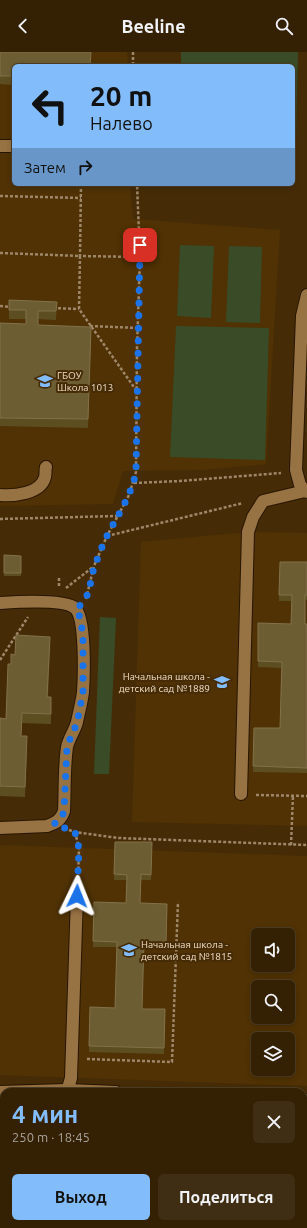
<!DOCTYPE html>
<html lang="ru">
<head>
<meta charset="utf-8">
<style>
	:root { --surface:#342104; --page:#3f2e13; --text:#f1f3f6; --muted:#a9a39a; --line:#4e3e26; --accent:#83bcfa }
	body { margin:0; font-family:Ubuntu,sans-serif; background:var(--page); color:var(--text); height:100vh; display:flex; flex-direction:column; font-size:15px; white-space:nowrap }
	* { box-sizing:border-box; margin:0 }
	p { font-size:13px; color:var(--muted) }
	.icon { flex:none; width:22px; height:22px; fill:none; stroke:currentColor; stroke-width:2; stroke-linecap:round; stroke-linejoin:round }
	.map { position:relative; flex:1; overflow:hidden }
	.sheet { position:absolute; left:0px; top:1036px; width:307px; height:140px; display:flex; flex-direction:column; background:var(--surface); border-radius:12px 12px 0 0; box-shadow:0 2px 6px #0003,0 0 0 1px var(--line) }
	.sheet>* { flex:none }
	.guide { position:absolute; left:12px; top:12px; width:283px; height:122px; border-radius:6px; box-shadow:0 2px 6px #0003,0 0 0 1px var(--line); background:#83bcfa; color:#111; overflow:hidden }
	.controls { position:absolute; left:251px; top:876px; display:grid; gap:8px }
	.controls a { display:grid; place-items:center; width:44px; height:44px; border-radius:6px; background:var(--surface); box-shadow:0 2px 6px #0003,0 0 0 1px var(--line); font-size:20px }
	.pin { position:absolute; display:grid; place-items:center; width:34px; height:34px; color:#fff; margin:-17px; border-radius:8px; box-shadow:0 2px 6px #0006 }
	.me { position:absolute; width:44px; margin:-22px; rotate:2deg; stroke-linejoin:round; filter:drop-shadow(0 0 3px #0008) }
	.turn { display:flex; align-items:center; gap:14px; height:84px; padding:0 12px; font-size:18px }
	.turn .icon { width:52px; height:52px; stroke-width:2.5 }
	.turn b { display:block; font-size:28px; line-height:34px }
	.then { display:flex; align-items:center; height:38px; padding:0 12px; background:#0003; gap:8px; font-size:15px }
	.round { display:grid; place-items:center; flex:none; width:42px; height:42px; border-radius:6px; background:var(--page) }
	.overview { display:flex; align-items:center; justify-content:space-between; height:68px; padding:0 12px }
	h1 { font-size:24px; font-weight:600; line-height:30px; color:var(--accent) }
	.primary-button { display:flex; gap:8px; margin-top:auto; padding:8px 12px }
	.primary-button a { flex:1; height:46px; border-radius:6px; background:var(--accent); color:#111; font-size:16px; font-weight:600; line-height:46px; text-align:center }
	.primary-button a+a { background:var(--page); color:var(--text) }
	header { display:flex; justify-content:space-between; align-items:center; height:52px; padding:0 12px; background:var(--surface); font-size:18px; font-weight:600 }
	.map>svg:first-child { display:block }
</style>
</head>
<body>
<header><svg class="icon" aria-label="back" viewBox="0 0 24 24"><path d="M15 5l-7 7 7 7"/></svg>Beeline<svg class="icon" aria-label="search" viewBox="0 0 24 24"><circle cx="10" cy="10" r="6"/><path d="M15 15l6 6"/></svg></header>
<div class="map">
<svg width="307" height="1176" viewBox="0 0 307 1176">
	<rect width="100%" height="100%" fill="#462c06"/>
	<!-- built -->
	<g fill="#503204" fill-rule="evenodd">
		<path d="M0,0h127l1,14h-114v118h116l3,35 147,11 -14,234 -63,6 -80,1 -10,33 -113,2z"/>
		<path d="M248,480l59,1v293l-175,-4 9,-280z"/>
		<path d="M0,793l307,11v230l-307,-11zM258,883h30v30h-30zM258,935h30v30h-30zM258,987h30v30h-30z"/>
		<path d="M0,1048l4,1v123h299v-111h4v115h-307z"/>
	</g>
	<!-- green -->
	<g fill="#394c27">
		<path d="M181,0h117l-2,88h-3v-74h-112z"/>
		<path d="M180,193l34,1 -3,72 -34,-2z"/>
		<path d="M229,194l33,1 -2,76 -34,-1z"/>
		<path d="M176,274l93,2 -4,132 -95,-3z"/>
		<path d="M100,565l16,1 -7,156h-15z"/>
	</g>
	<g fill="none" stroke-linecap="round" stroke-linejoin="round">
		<defs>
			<g id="minor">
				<path d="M0,94h14"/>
				<path d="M307,243l-5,21 -6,154 4,15 7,7"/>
				<path d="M0,443c14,1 41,-1 45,-18 1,-3 0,-7 1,-10"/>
				<path d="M0,551c15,-1 64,-4 75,5 11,10 9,69 8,84 -1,9 -4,20 -6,30 -2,8 -8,16 -10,25 -3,21 -2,43 -3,64 -3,9 -8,12 -17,15l-47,2"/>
				<path d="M241,742l7,-262 5,-15 10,-16 42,-10"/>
				<path d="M0,1040l67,-2 49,2"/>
				<path d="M67,1040l4,-14 6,-182"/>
				<path d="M303,1048h4"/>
				<path d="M67,1176v-4"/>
			</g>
		</defs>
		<!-- minor casing -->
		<use href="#minor" stroke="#281600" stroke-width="14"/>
		<!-- path -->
		<g stroke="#9e8769" stroke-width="2.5" stroke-dasharray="3 2" stroke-linecap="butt">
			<path d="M133,0v14"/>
			<path d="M81,132l-1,72 60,1"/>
			<path d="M0,144l81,2"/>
			<path d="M0,201l80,3 -1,53 57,81"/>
			<path d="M0,254l12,1"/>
			<path d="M53,256l26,1"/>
			<path d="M90,274l48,2"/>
			<path d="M134,431l46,-2 101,-8"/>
			<path d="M0,467l117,-3"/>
			<path d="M107,484l136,-33"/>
			<path d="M59,526v10"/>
			<path d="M66,536l27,-21"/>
			<path d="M86,547l8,-33 13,-30 22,-41 7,-23 1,-124 3,-91 -3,-73"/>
			<path d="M0,608l28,-43"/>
			<path d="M256,743l51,1"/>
			<path d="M69,778l6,2 43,6 189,7"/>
			<path d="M75,780l4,16 -1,33"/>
			<path d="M291,793l2,-50"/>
			<path d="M87,1007l85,3 6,-160"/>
			<path d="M172,1176v-4"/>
		</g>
		<!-- minor -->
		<use href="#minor" stroke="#977243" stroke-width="12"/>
	</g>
	<!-- wall -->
	<g fill="#5d4e21">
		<path d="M0,0l14,14v19l-14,-1z"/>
		<path d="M9,248l48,2 -1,18 -18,-1v6l53,10 -3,93 -88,-2v-103l26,1v-5h-17z"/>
		<path d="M4,503l17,1v20h-17z"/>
		<path d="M280,510h27v38h-2v24h2v149l-54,-1 1,-44h26l1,-60 -23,-1v-44l33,1 1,-23h-13z"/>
		<path d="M50,595l-2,50 3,10v17l-29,-1 -1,13 6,10 -2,51 -25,-1v-78l6,1 5,-55 4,-9z"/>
		<path d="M115,790h37l-1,38h-10l-1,23 27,1 -1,44h-22l-2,61h23l-1,45 -75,-2 1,-45 25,1 2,-61h-24l1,-45 32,1 1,-23h-13z"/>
	</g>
	<!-- shaded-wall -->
	<g fill="#4d3a0f">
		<path d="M50,585v10l-3,60v-10z"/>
		<path d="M27,684v10l-2,51v-10z"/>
	</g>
	<!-- building -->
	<g fill="#6d5d33" stroke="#82714a">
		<path d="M0,0h91l-1,14h-76v10h-14z"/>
		<path d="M9,248l48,2 -1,9h-18v14l53,2 -3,92 -88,-1v-95l26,1v-14h-17z"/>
		<path d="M4,503l17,1v17h-17z"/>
		<path d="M280,510h27v33h-2v29h2v144l-54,-2 1,-38h26l2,-66 -24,-1v-38l33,1 1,-29h-13z"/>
		<path d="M16,583l34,2 -3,60h4v17l-29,-1 -1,23h6l-2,51 -25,-1v-68l6,1 2,-55h3v-10l4,1z"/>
		<path d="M115,790h37l-1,33 -10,-1 -1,29 27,1 -1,39 -22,-1 -2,67h23l-1,39 -75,-2 1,-39 25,1 2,-66 -24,-1 1,-39 32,1 1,-28 -13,-1z"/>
		<rect x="108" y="1172" width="27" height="4"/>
	</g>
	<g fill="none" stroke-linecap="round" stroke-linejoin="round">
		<!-- route -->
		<path stroke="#1a73e8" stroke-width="7" stroke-dasharray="0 12.6" d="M77,844l2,-48 -4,-16 -21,-8 8,-7 2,-6 3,-65 10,-23 6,-31v-57l-3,-18 -4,-8c17,-14 12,-25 19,-44 4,-10 8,-22 13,-31 11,-21 23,-38 28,-62l4,-227"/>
	</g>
	<!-- icons -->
	<defs>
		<symbol id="school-bare" viewBox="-9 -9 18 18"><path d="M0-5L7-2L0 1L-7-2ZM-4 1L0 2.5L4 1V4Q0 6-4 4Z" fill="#83bcfa" stroke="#462c06" stroke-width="2.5" paint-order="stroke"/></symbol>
	</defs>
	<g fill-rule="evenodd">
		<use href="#school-bare" x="34" y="318" width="22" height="22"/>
		<use href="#school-bare" x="211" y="619" width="22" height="22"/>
		<use href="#school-bare" x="118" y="887" width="22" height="22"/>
	</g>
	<g text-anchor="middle" stroke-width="4" stroke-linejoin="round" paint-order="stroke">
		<!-- poi labels -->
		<g font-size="10" fill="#f1ddc5" stroke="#462c06" text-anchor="start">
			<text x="57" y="327">ГБОУ<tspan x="57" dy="12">Школа 1013</tspan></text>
			<text x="210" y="628" text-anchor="end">Начальная школа -<tspan x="210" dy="12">детский сад №1889</tspan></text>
			<text x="141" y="896">Начальная школа -<tspan x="141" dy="12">детский сад №1815</tspan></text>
		</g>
	</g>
</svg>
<div class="controls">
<a><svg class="icon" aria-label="sound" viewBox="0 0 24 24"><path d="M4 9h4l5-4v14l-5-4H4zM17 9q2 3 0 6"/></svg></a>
<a><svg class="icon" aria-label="search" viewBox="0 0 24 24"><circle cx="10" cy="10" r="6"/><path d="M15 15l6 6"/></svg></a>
<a><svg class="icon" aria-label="layers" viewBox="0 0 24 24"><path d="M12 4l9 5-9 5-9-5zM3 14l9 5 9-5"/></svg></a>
</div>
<div class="pin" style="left:140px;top:193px;background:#d93025"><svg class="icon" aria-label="arrive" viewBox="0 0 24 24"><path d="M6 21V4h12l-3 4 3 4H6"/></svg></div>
<svg class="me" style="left:77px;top:844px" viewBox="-20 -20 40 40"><path d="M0-17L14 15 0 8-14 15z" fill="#1a73e8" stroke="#fff" stroke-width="4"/></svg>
<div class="guide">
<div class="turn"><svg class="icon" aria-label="left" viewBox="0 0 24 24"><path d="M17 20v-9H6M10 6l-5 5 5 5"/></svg><div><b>20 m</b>Налево</div></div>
<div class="then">Затем<svg class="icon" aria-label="right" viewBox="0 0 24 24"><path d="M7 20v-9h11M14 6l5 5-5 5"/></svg></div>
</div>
<section class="sheet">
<div class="overview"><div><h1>4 мин</h1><p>250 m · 18:45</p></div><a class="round"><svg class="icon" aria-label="close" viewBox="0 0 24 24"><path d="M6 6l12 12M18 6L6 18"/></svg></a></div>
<div class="primary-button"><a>Выход</a><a>Поделиться</a></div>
</section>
</div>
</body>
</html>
